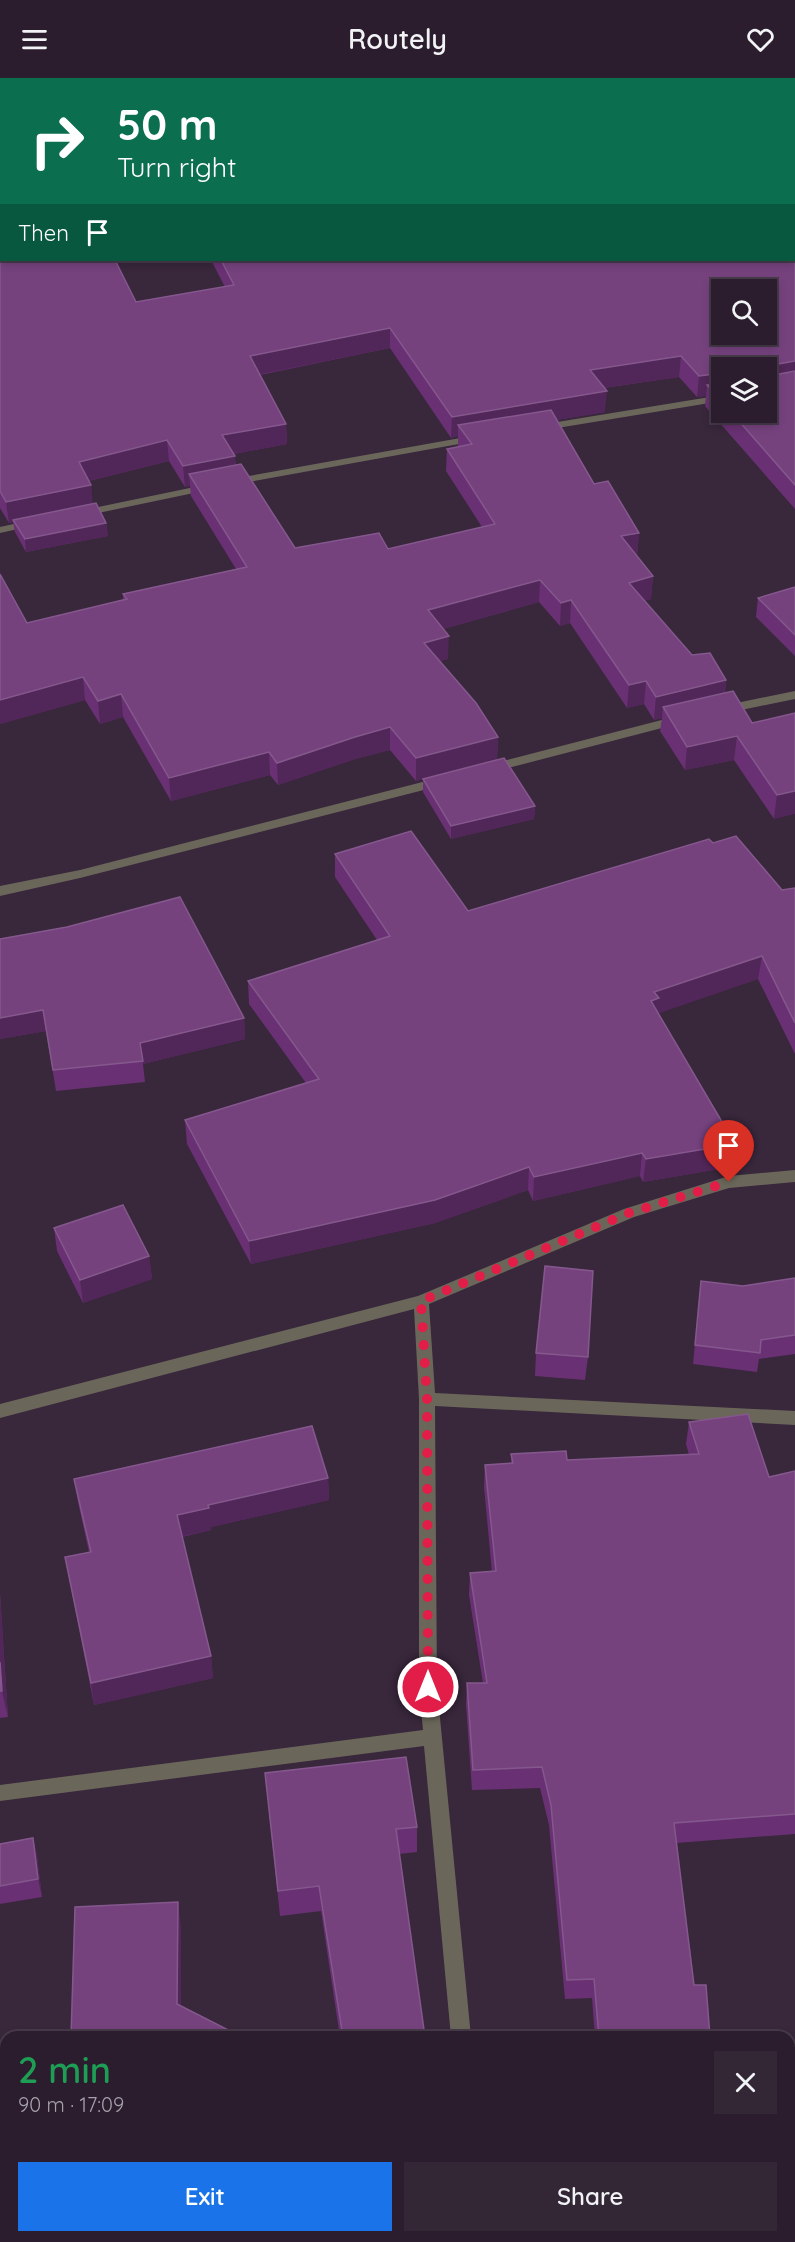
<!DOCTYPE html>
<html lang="en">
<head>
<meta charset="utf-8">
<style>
	:root { --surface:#2b1d2d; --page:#332635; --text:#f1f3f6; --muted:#a6a2aa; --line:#473b49; --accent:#1a73e8 }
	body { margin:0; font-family:Quicksand,sans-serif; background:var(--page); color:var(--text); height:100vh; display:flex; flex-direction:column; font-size:22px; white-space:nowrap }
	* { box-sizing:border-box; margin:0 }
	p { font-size:20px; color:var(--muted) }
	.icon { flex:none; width:33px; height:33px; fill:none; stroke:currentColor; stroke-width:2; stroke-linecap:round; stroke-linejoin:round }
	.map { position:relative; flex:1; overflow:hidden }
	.details { position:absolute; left:0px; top:1953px; width:795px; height:212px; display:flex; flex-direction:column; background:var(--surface); border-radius:18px 18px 0 0; box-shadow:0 3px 9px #0003,0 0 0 2px var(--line) }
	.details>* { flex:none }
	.banner { position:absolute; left:0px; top:0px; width:795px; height:183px; box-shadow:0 3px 9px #0003,0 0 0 2px var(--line); background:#0b6e4f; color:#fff; overflow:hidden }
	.tools { position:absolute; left:711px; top:201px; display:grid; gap:12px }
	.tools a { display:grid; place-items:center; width:66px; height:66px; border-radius:0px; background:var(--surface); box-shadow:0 3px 9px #0003,0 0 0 2px var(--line); font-size:30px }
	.pin { position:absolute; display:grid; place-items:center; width:51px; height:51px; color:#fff; margin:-62px -26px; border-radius:50% 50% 50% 0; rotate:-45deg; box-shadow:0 0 6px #0007 }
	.pin .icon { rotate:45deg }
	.me { position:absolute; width:66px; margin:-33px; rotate:0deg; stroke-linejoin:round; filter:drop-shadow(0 0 4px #0008) }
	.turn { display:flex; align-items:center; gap:21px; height:126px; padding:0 18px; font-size:27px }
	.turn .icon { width:78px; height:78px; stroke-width:2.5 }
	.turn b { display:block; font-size:42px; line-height:51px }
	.then { display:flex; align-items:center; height:57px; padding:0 18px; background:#0003; gap:12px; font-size:22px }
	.round { display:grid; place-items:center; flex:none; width:63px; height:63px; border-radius:0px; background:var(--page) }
	.summary { display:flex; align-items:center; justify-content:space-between; height:102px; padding:0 18px }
	h1 { font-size:36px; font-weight:600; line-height:45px; color:#1e9e55 }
	.cta { display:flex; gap:12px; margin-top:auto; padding:12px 18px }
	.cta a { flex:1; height:69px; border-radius:0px; background:var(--accent); color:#fff; font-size:24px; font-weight:600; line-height:69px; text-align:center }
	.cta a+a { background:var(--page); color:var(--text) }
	header { display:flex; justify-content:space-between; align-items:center; height:78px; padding:0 18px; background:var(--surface); font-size:27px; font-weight:600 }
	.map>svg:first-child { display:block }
</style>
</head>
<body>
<header><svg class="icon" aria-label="menu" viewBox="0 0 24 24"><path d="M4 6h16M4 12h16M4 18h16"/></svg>Routely<svg class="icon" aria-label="heart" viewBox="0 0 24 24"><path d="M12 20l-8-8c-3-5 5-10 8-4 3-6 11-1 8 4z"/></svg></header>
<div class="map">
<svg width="795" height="2164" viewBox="0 0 795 2164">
	<rect width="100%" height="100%" fill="#39273c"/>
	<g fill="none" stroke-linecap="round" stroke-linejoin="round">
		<!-- minor -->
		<g fill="#6a675a" fill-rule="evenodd">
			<path d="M722,317v6l-183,30 -6,-3 6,-3z"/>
			<path d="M477,357l6,3 -2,2 -249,45 -6,-3 6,-3z"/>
			<path d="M209,406l4,1v4l-134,28 -6,-3 6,-3z"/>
			<path d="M32,442l4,1v4l-36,8v-6z"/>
			<path d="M795,613v8l-73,15 -6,-4 6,-4z"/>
			<path d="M681,637l6,4 -2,3 -196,51 -6,-4 1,-3z"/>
			<path d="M442,699l5,1 1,3 -1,3 -367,94 -80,18v-10l80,-16z"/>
			<path d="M795,1092v12l-66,6 -95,29 -205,87 6,89 360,18v14l-360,-19 2,281 34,350h-20l-27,-291 -424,55v-16l423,-55 -4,-43v-288l-5,-90 -414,109v-14l418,-108 206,-87 105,-33z"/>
			<path d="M789,2025l6,1v20l-6,-1z"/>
			<rect x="473" y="2158" width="20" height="6"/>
		</g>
	</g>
	<!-- wall -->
	<g fill="#693173" fill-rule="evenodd">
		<path d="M0,0h795v94l-1,-2v-90h-792l134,222 89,-15 -14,-27h583l1,-80v329l-90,-103 1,-10 -9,1 -18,-20 -75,11 1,24 -48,8 37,64 45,49 -2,23 16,20 -2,23 -7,2 48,54 34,25 -1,13 27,30 43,-10 -21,106 -40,-59 -49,10 -25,-39 2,-13 -8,2 -10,-16 -17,4 -57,-85 -10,3 -21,-24 -96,27 5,30 -8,2 58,76 -1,23 38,46 -1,13 -83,20 -28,-47v-13l-7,2 -26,-31 -35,9 -77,26 -8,-10 -99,26 -48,-84 -23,7 -15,-24 -85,24v-150l27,49 96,-23v-6l113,-25 -45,-73 -1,-10 -5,1 -16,-26 -80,20 2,4 1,18 14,20 2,13 -82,16 -11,-20 -2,-10 -4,1 -9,-15zM390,270l61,90 7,-2v11l-11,2 -1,22 36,56 -94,22 -93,-1 -59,-83 -2,-11 53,-10 -1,-20 -26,-49zM722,290l44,44h-44z"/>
		<path d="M795,509v69l-39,-39 2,-19z"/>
		<path d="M713,765l69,47 13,-2v166l-37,-75 -100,34 73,154 -88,15 -3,-6 -107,25 -5,-11 -93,33 -184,41 -64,-120 -2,-24 121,-37 -57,-79 -1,-23 129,-41 -42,-63v-23l133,57z"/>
		<path d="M0,861l244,79 1,21 -102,25 2,18 -89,9 -10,-60 -46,8z"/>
		<path d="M54,1150l95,28 3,23 -69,24 -26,-52z"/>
		<path d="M795,1200v76l-36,5 -2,13 -64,-8 8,-83 42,5z"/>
		<path d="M536,1275l52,4 -3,23 -50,-4z"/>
		<path d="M689,1344l80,55 26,-6v363l-119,9 18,142 16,52h-115l-3,-39 -27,1 -16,-174 -9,-37 -68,2 -6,-86 1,-21h16l-14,-88 1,-22 22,-1 -8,-85 1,-22 26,-2v-9l56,6 122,-5 -3,-11z"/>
		<path d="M328,1400l1,22 -118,27v3l-29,7 29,119 2,22 -119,27 -29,-148 24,-5 -11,-50 -4,-23z"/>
		<path d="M0,1515l8,124 -8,1z"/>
		<path d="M265,1695l152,54v25l-18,2 26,183h-85l-19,-126 -41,5z"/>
		<path d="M33,1760l4,18 5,41 -42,7v-60z"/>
		<path d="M789,2082l6,1v74l-6,-1z"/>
		<path d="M528,2158h114l-1,6h-113z"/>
	</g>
	<!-- shaded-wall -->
	<g fill="#512658">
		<path d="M505,0h15v2h-24z"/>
		<path d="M390,250v20l-139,28 -1,-20z"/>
		<path d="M681,278l-2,21 -91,13 2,-20z"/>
		<path d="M795,283v17l-29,8 1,-20z"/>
		<path d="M722,295v21l-15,-9 -1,11 -9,1 2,-21z"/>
		<path d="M607,313l-2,21 -140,23 -7,-10v11l-7,2 1,-21z"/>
		<path d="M286,346l1,20 -64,12 -1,-21z"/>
		<path d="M167,362l2,21 -88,22 -2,-21z"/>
		<path d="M235,378l1,21 -47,-3 1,12 -5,1 -2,-21z"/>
		<path d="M91,407l2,21 -80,14v2l-4,1 -3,-21z"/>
		<path d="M106,445l2,13 -82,16 -1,-13z"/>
		<path d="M639,455l-2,23 -18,2 2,-22z"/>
		<path d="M653,498l-2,23 -24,7 2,-23z"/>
		<path d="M540,502l-1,22 -111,31v-23z"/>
		<path d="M571,522l-1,23 -10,3 1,-23z"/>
		<path d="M449,558l-1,23 -24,7v-23z"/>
		<path d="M83,599l2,23 -85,24v-24z"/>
		<path d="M726,602l-3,23 -60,4 -1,11 -8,2 2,-23z"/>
		<path d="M646,603l-2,23 -17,4 2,-23z"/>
		<path d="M121,616l2,23 -23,7 -2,-23z"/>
		<path d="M390,649v23l-35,9 -77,26 -1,-22 78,-26z"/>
		<path d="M737,658l-3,24 -49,10 2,-23z"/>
		<path d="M498,659l-1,23 -81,21v-23z"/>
		<path d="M269,674l1,23 -99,26 -2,-23z"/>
		<path d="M795,713v23l-21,5 3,-24z"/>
		<path d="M535,728l-1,13 -83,20v-13z"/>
		<path d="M762,878l-4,23 -101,35 -6,-13 3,-9z"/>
		<path d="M43,932l3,21 -46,8v-21z"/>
		<path d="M244,940l1,21 -102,25 -3,-21z"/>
		<path d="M735,1066l-4,23 -88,15 3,-23z"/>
		<path d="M642,1075l-2,23 -107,25 1,-24z"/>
		<path d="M529,1089l-1,23 -93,33 -184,41 -2,-23z"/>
		<path d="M149,1178l3,23 -69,24 -3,-23z"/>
		<path d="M328,1400l1,22 -118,27v3l-32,7 -2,-22 31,-10z"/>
		<path d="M0,1515l8,124 -6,-26 -2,-29z"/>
		<path d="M211,1578l2,22 -119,27 -3,-22z"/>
		<path d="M33,1760l4,18 5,41 -4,-18z"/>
		<path d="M178,1824l3,24v102l-4,-24z"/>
	</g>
	<!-- building -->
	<g fill="#75427e" stroke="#85588d" stroke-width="1.5" fill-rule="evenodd">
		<path d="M0,0h505l-9,2h-494v180h113l21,42 98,-17 -13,-25h573v-79l1,-1v181l-28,5 -1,4v-2h-44v5l-23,3 -18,-20 -91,14 17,21 -155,26 -62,-89 -140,28 36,68 -64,11 13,21 -52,10 -16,-26 -88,22 12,23 -85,17 -6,-11v-263h1v-9h-1zM722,212h44v44h-44z"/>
		<path d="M523,0h272l-1,24 1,1v47l-1,-2v-68h-270z"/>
		<path d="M795,293v114l-64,-73h35v-38l3,2z"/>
		<path d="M722,305v19l-15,-17z"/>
		<path d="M551,332l43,74 14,-3 31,52 -18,3 32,40 -24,7 63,72 18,-2 16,27 -70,17 -10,-16 -17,4 -58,-85 -10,3 -21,-23 -112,30 21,26 -25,7 52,60 22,34 -82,21 -26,-31 -35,10 -78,26 -8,-11 -100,26 -48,-84 -23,7 -15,-24 -83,23v-126l27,49 100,-24 -4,-5 124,-27 -58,-93 52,-10 54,84 84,-15 9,16 107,-25 -48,-75 25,-5 -14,-19z"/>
		<path d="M96,425l10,20 -81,16 -12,-19z"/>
		<path d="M795,509v48l-37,-37z"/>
		<path d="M733,613l19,32 43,-10v78l-18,4 -40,-59 -50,11 -24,-40z"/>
		<path d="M504,680l31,48 -84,20 -28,-47z"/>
		<path d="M411,753l57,80 241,-72 4,4 23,-7 46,54 13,-2v135l-33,-67 -108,36 5,6 -8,3 84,143 -89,15 -4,-6 -108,24 -5,-10 -94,33 -186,41 -64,-121 134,-41 -71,-98 142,-45 -55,-82z"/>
		<path d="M180,819l64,121 -104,25 3,18 -90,9 -10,-60 -43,8v-79l67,-12z"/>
		<path d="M123,1127l26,51 -69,24 -26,-52z"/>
		<path d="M545,1188l48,5 -5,86 -52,-4z"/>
		<path d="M795,1200v57l-34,5 -1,13 -65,-8 6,-64 42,5z"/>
		<path d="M748,1336l21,63 26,-6v343l-121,9 20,162h12l4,52h-111l-5,-58 -27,1 -16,-175 -9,-38 -69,3 -6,-87h20l-17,-110 26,-2 -11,-106 28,-2 -2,-9 55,-3 1,9 132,-6 -10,-32z"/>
		<path d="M312,1348l16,52 -120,27 1,3 -32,7 34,141 -120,27 -26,-126 26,-5 -17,-73z"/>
		<path d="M0,1584l2,29h-2z"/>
		<path d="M406,1679l11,70 -21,2 29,208h-82l-24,-151 -41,5 -13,-118z"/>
		<path d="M33,1760l5,41 -38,7v-42z"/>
		<path d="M178,1824l-1,102 65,33h-171l4,-130z"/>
		<path d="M789,2082l6,1v56l-6,-1z"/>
		<path d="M240,2158h158l1,6h-158z"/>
		<path d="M531,2158h46l-46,2z"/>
	</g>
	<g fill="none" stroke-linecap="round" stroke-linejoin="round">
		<!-- route -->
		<path stroke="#e11d48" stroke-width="10" stroke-dasharray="0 18" d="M428,1609l-1,-288 -6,-98 208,-88 100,-31"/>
	</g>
</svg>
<div class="tools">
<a><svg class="icon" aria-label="search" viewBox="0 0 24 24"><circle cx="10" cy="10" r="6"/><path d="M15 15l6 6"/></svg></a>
<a><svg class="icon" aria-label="layers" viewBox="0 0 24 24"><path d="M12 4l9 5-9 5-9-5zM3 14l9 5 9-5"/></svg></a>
</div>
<div class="pin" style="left:729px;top:1104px;background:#d93025"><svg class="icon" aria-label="arrive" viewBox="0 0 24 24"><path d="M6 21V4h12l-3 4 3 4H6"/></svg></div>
<svg class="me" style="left:428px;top:1609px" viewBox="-20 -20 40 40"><circle r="17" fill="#e11d48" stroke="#fff" stroke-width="3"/><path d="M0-11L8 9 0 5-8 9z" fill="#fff"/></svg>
<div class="banner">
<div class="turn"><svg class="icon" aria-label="right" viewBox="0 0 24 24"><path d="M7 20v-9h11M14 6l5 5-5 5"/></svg><div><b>50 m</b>Turn right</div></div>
<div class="then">Then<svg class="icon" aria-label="arrive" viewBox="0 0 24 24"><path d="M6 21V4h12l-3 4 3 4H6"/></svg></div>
</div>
<section class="details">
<div class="summary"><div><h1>2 min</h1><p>90 m · 17:09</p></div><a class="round"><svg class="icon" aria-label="close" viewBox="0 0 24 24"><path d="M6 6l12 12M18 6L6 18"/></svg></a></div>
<div class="cta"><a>Exit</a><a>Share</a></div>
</section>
</div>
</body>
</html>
